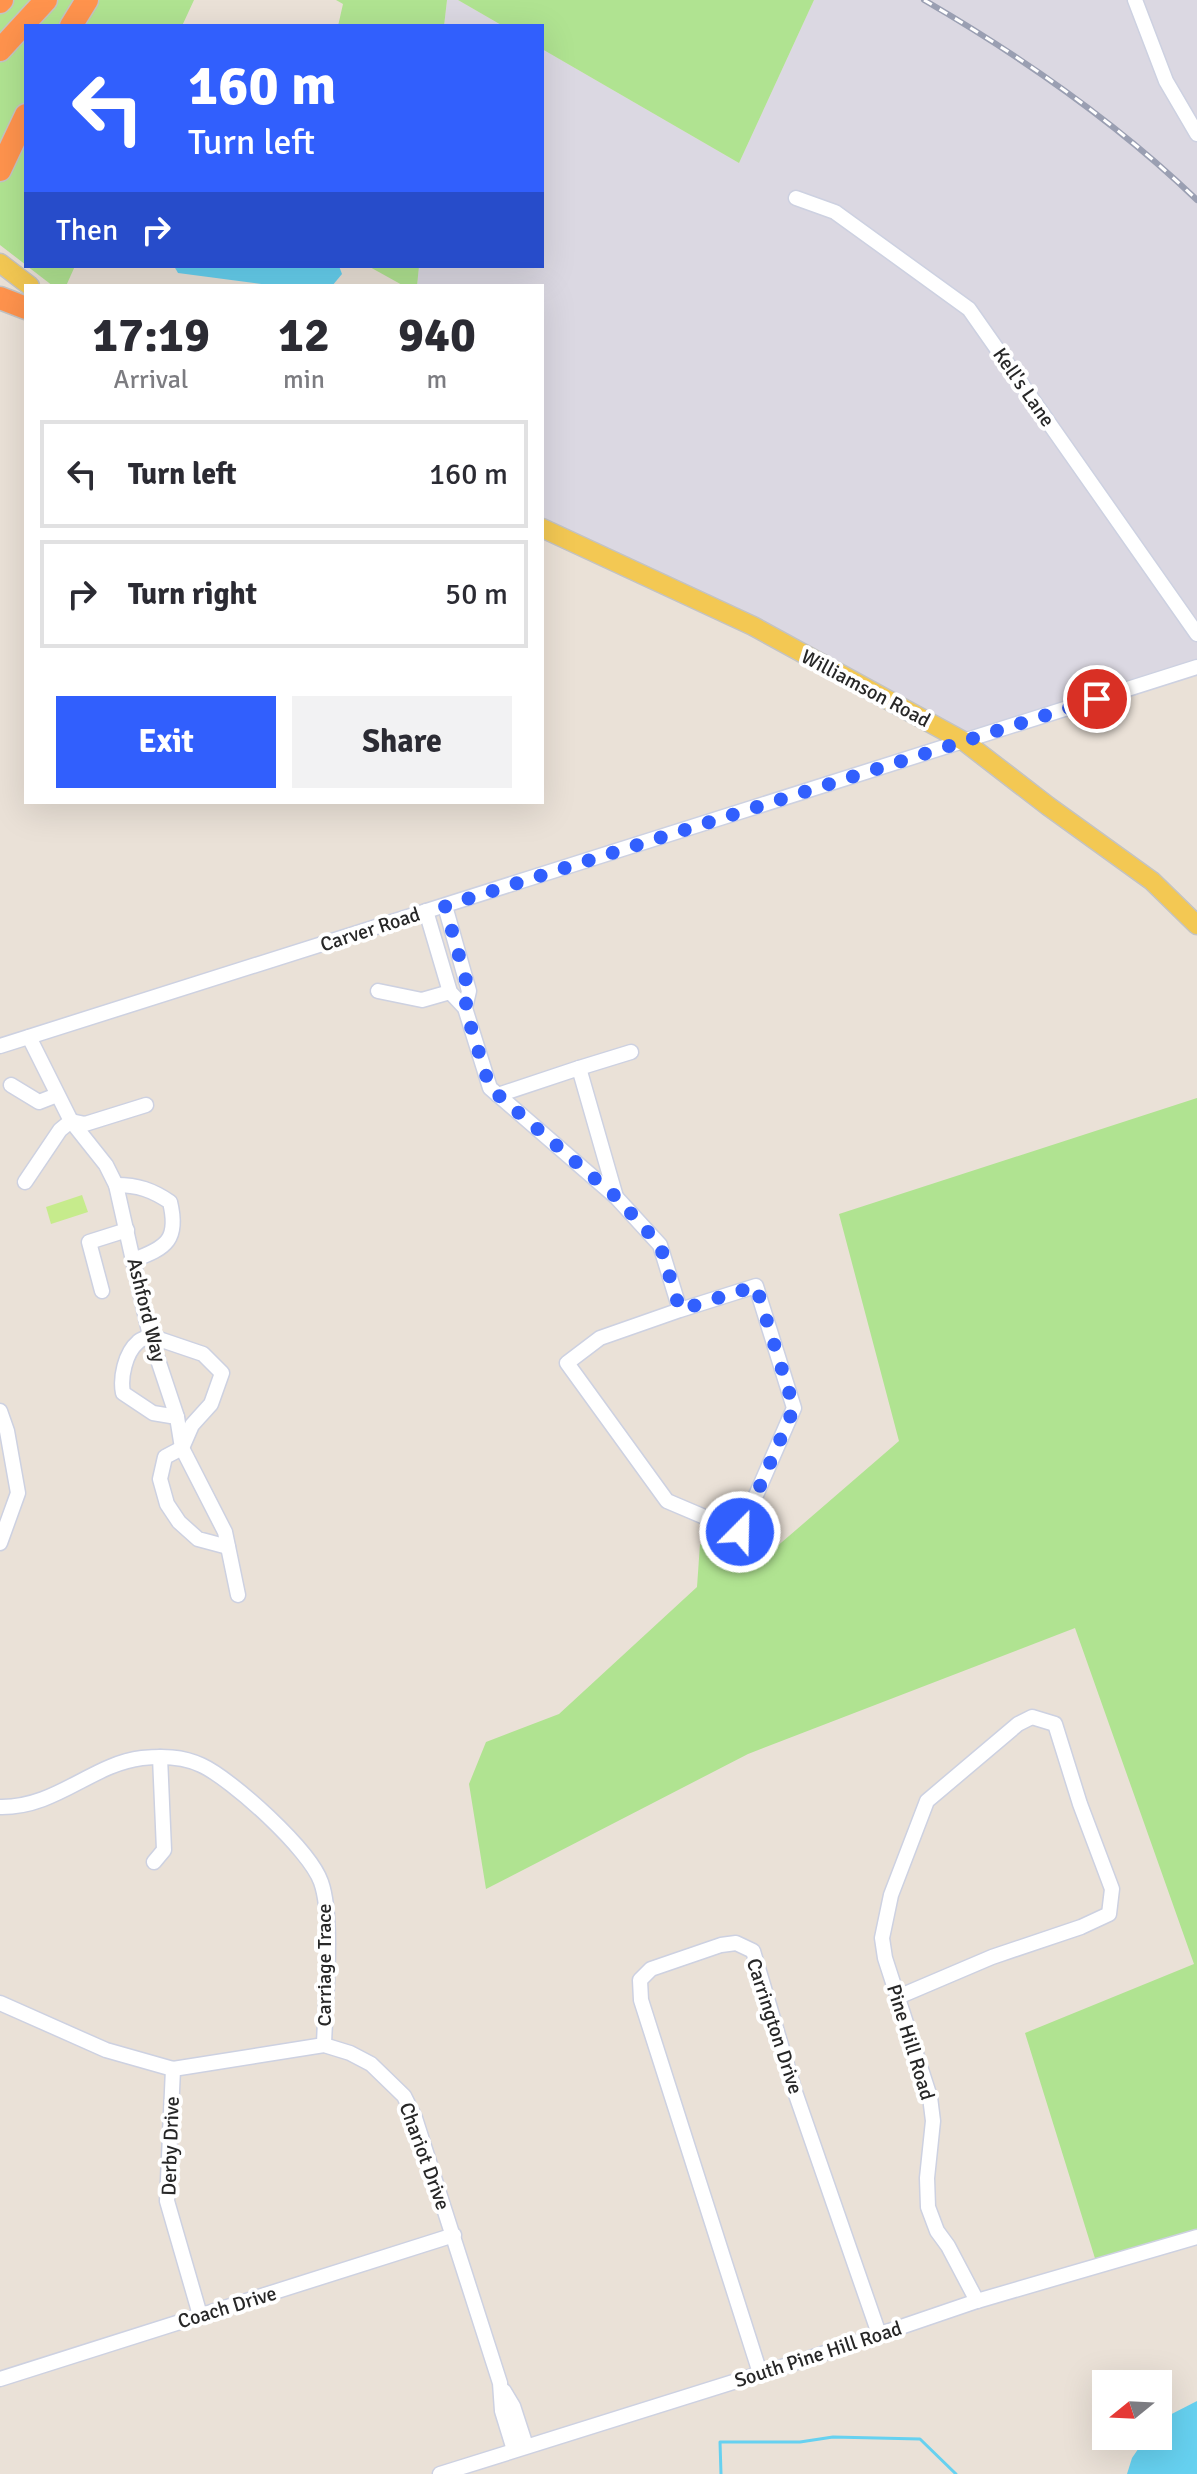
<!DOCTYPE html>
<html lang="en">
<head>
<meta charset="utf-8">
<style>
	:root { --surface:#fff; --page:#f2f2f3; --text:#2b2b33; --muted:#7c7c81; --line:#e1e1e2; --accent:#315ffd }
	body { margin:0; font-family:Signika,sans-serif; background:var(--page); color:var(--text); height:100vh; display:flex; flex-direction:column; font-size:30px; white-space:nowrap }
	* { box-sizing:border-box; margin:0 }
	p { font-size:26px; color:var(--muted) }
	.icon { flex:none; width:44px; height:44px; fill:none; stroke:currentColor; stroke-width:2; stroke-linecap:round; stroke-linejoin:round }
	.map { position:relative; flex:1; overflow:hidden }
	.panel { position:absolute; left:24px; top:284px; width:520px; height:520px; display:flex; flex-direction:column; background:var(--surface); border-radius:0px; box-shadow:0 8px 32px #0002 }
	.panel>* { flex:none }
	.guide { position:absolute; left:24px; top:24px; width:520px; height:244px; border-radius:0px; box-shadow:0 8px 32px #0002; background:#315ffd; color:#fff; overflow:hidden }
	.needle { width:52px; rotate:252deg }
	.tools { position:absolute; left:1092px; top:2370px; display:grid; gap:16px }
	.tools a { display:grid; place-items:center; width:80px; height:80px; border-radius:0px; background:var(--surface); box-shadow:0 8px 32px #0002; font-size:40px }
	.pin { position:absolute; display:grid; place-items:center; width:68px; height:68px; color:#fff; margin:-34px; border:4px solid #fff; border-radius:50%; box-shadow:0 2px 8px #0007 }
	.me { position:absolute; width:88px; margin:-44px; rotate:23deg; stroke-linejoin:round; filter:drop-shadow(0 0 6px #0008) }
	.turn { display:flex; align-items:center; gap:28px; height:168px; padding:0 32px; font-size:36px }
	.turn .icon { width:104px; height:104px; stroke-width:2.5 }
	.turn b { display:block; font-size:56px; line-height:68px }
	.then { display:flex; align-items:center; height:76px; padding:0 32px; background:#0003; gap:16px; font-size:30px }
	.eta { display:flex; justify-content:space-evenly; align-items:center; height:136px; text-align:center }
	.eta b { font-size:48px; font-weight:800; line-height:56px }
	.action { display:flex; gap:16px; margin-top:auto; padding:16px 32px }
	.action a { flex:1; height:92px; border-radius:0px; background:var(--accent); color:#fff; font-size:32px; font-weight:800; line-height:92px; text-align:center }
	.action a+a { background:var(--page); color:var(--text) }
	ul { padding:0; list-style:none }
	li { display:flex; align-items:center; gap:24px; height:108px; margin:0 16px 12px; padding:0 16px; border:4px solid var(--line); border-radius:0px }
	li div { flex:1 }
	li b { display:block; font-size:30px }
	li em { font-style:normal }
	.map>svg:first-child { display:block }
</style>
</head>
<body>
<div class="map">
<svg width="1197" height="2474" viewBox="0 0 1197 2474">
	<rect width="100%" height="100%" fill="#eae1d7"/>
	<!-- industrial -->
	<g fill="#dbd8e2">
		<path d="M447,0h11l45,26h-59z"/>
		<path d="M814,0h383v666l-229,75 -426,-215v-240h-125l2,-20h123v-217l197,114z"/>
	</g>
	<!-- green -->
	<g fill="#b0e391">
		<path d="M13,0h181l-12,26h-156v239l-26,-20v-231z"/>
		<path d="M336,0h111l-3,26h-106l5,-22z"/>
		<path d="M458,0h356l-75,163 -197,-114v-23h-39z"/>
		<path d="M27,266h48l-9,20h-13z"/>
		<path d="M368,266h51l-2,20h-13z"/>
		<path d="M1197,1098v1137l-99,33 -73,-235 169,-69 -119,-336 -327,126 -262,135 -17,-105 17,-42 73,-28 138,-127 3,-43 52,24 147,-127 -60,-227z"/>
	</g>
	<!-- pitch -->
	<path fill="#c6eb8c" d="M82,1195l6,17 -37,12 -5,-17z"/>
	<!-- water -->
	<g fill="#66d1f0">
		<path d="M174,266h165l3,8 -10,12h-56l-98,-13z"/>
		<path d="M1197,2401v73h-70l5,-16 15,-22h11v-15z"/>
	</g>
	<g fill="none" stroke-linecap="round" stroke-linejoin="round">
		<!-- stream -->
		<path stroke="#66d1f0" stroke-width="3" d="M721,2474l-1,-32h80l33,-5 87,2 36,35"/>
		<defs>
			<g id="minor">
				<path d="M1135,0l31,81 31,53"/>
				<path d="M796,198l39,14 134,97 228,325"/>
				<path d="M445,906l24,85 -4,17"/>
				<path d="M426,911l24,81 15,16 25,80 126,109 44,48 20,65 76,-24 38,122 -54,124 -73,-31 -100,-138 33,-25 80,-28"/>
				<path d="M378,991l44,9 28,-8"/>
				<path d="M29,1037l42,84 35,44 10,20 34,151 27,81 5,31 43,84 13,63"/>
				<path d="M0,1046l1197,-379"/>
				<path d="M579,1068l52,-16"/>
				<path d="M11,1085l28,17 18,-7"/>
				<path d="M498,1095l81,-27 37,129"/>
				<path d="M25,1182l35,-52 11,-9 14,3 61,-19"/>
				<path d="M116,1185c22,0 36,5 54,17 9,37 -3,46 -37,58"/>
				<path d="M102,1291l-13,-49 38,-12"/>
				<path d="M0,1411l7,20 11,62 -18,50"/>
				<path d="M177,1417l-24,-4 -30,-20c-3,-15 2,-40 15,-51 3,-3 8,-4 12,-6l53,18 19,19 -11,31 -19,21 -10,23 -17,9 -5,22 7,25 12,18 19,17 30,8"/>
				<path d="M0,1807c56,1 92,-43 142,-49 20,-2 40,-2 59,7 31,14 109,85 120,117 13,36 4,123 3,163"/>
				<path d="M154,1862l10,-12 -4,-93"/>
				<path d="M898,1997l94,-40 89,-30 28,-13 3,-25 -32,-85 -25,-80 -23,-7 -14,7 -91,77 -36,94 -9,43 3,20 45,139 3,24 -6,57 1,29 9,24 11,15 29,55"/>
				<path d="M0,2003l106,47 67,19 151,-24 26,8 21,11 33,32 11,22 85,265 2,28 12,39"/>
				<path d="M173,2069l-6,132 33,114"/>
				<path d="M760,2373l-119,-373 -1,-20 11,-11 70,-24 15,-2 17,8 41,138 85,245"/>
				<path d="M0,2379l454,-144"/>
				<path d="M504,2391l9,15 13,40"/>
				<path d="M440,2474l370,-116 167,-57 220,-64"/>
			</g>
			<g id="major">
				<path d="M0,263l30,23"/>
				<path d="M542,528l211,98 212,116 83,64 104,75 45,44"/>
			</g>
			<g id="highway">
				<path d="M0,2l2,-2"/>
				<path d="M71,26l16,-26"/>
				<path d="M0,50l46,-50"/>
				<path d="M0,170l26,-55"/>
				<path d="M0,298l26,10"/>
			</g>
		</defs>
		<!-- minor casing -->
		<use href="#minor" stroke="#cdd1e1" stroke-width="17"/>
		<!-- major casing -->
		<use href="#major" stroke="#c3c3c3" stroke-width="21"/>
		<!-- highway casing -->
		<use href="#highway" stroke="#c3c3c3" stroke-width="25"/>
		<!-- minor -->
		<use href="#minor" stroke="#fff" stroke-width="14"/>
		<!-- major -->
		<use href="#major" stroke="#f3c853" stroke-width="18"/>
		<!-- highway -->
		<use href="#highway" stroke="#ff934d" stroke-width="22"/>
		<defs>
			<path id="rail" d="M924,0c98,57 191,121 273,200"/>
		</defs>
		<!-- rail casing -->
		<use href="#rail" stroke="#9a9fb2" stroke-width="6"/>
		<!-- rail -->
		<use href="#rail" stroke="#fff" stroke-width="3" stroke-dasharray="9" stroke-linecap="butt"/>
	</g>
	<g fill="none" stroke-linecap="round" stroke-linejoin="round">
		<!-- route -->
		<path stroke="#315ffd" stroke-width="14" stroke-dasharray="0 25.2" d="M740,1532l54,-124 -38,-122 -76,24 -20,-65 -44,-48 -126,-109 -25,-80 4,-17 -24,-85 652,-207"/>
	</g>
	<g text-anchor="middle" stroke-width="8" stroke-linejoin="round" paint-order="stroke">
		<!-- street labels -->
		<g font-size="20" fill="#272727" stroke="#fff">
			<text transform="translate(1024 387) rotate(55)" y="7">Kell's Lane</text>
			<text transform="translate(866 688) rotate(28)" y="7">Williamson Road</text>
			<text transform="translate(370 929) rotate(-18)" y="7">Carver Road</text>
			<text transform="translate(147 1310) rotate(76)" y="7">Ashford Way</text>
			<text transform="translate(324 1965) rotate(-90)" y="7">Carriage Trace</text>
			<text transform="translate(775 2026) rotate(72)" y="7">Carrington Drive</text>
			<text transform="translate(911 2042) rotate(73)" y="7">Pine Hill Road</text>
			<text transform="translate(170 2146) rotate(-88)" y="7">Derby Drive</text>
			<text transform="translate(425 2156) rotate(70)" y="7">Chariot Drive</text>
			<text transform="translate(227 2307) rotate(-17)" y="7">Coach Drive</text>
			<text transform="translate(818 2354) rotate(-18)" y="7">South Pine Hill Road</text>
		</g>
	</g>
</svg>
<div class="tools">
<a><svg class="needle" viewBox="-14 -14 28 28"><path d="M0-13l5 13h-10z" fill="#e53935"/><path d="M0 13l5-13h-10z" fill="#7c7c81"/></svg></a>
</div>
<div class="pin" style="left:1097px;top:699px;background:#d93025"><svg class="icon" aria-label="arrive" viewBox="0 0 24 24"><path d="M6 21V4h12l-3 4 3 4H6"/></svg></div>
<svg class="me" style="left:740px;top:1532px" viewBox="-20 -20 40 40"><circle r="17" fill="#315ffd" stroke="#fff" stroke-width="3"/><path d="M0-11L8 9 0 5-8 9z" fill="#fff"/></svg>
<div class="guide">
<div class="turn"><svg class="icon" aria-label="left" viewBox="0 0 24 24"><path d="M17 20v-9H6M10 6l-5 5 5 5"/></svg><div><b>160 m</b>Turn left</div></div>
<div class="then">Then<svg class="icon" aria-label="right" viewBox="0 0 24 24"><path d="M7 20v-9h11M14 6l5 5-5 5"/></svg></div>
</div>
<section class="panel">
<div class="eta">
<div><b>17:19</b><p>Arrival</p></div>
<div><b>12</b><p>min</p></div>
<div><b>940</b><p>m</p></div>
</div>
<ul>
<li><svg class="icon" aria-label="left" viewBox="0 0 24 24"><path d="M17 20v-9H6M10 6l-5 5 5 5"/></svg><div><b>Turn left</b></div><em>160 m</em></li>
<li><svg class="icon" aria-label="right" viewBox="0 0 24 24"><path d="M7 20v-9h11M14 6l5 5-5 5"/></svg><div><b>Turn right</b></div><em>50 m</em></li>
</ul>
<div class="action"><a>Exit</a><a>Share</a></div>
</section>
</div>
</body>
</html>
